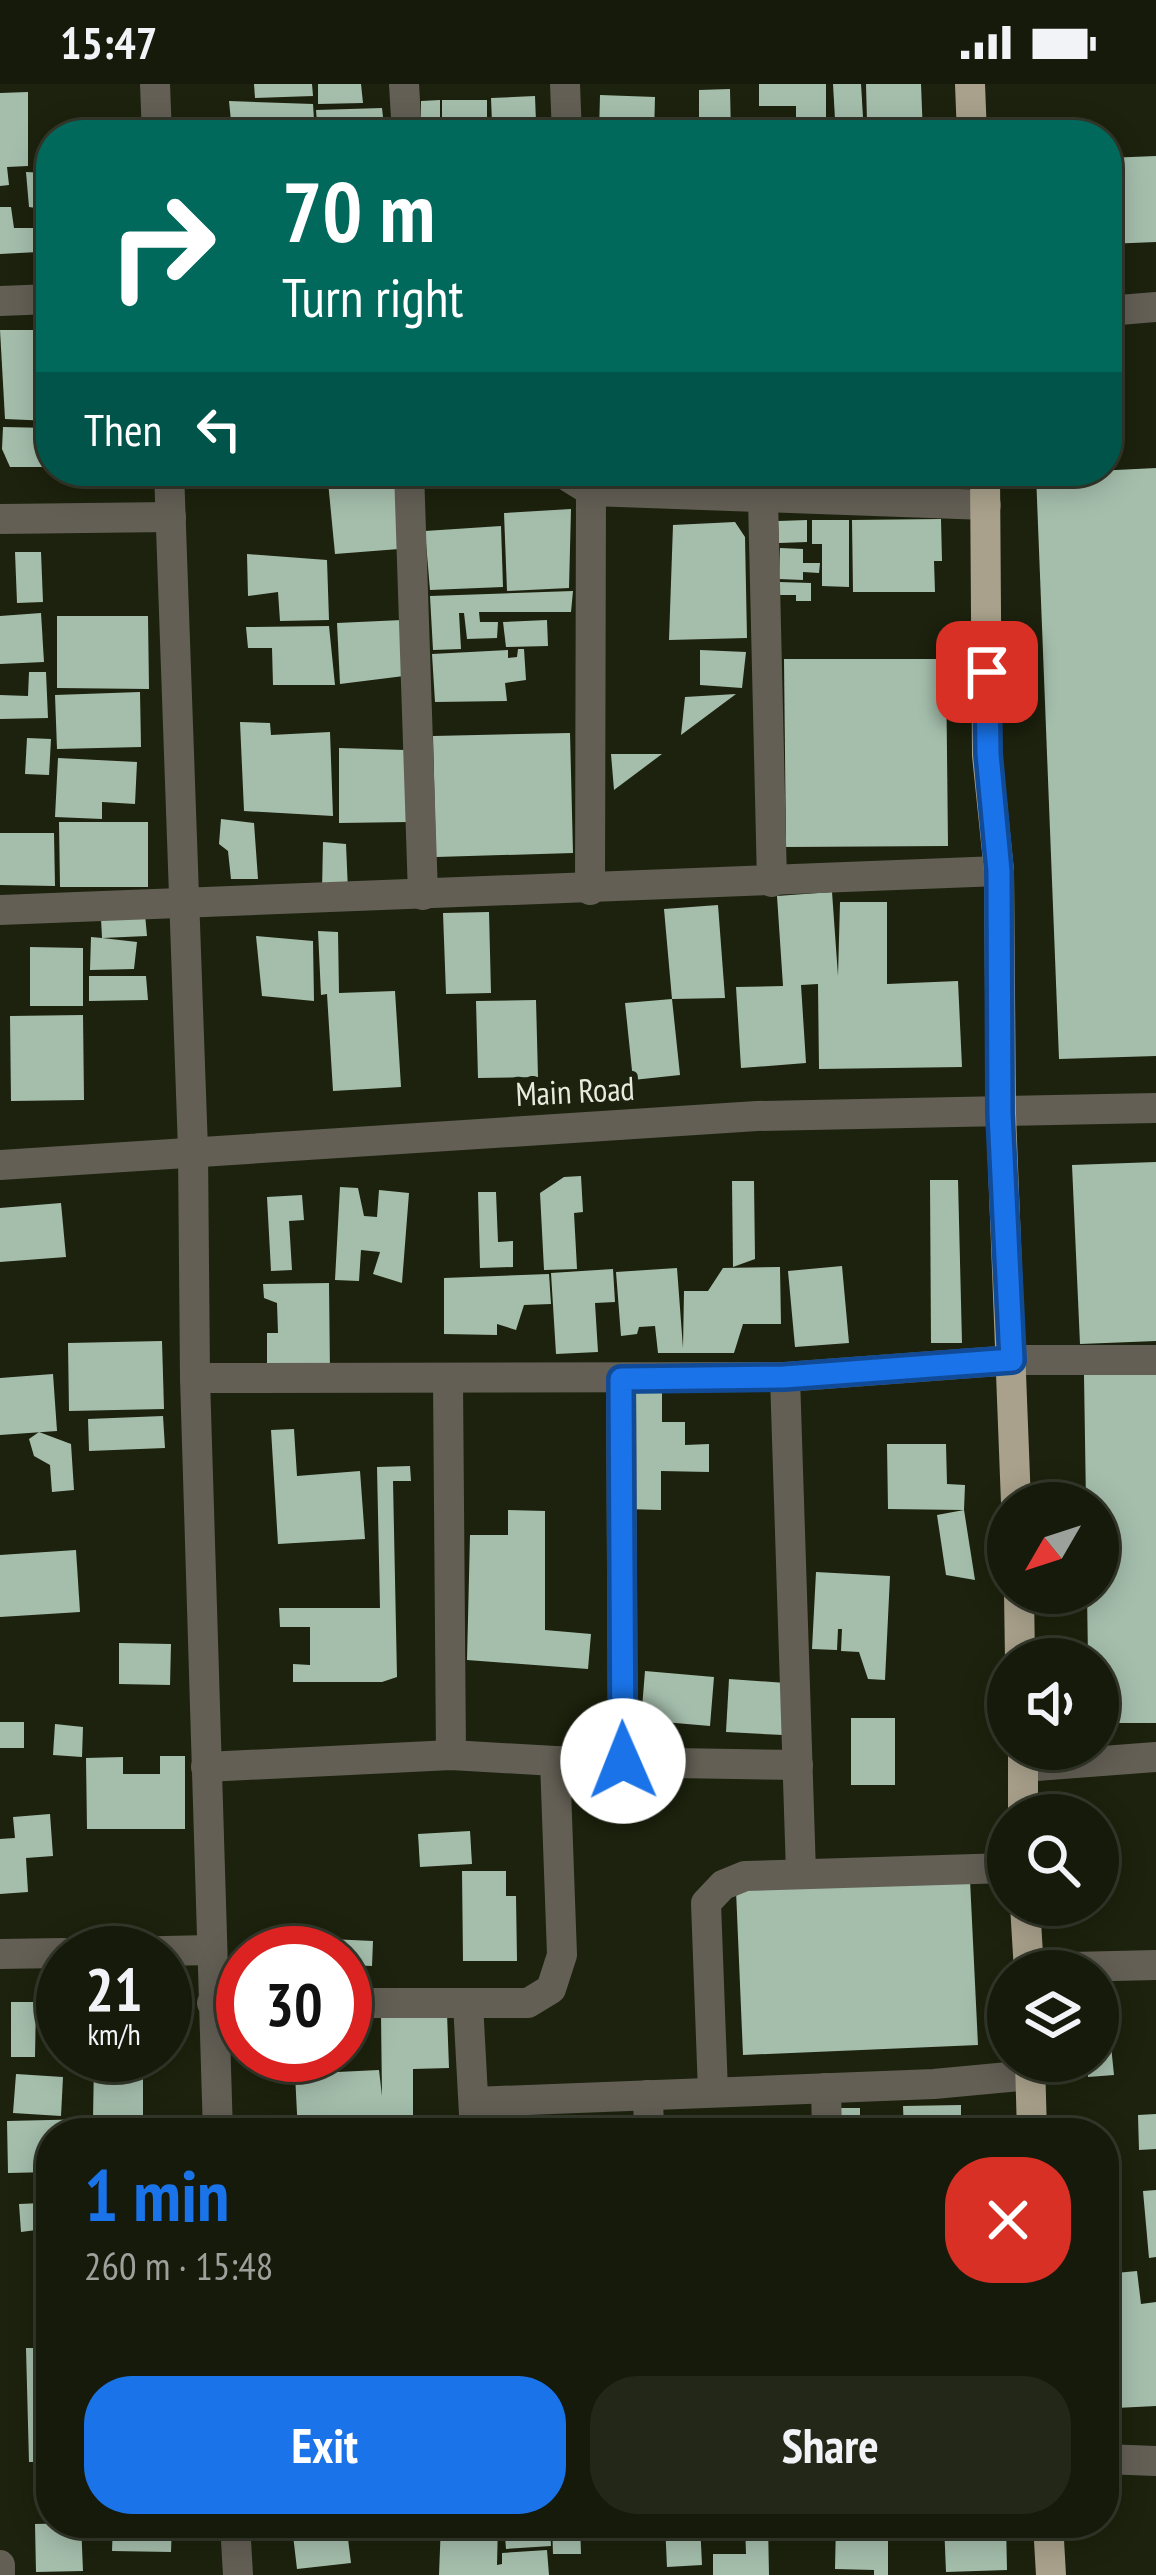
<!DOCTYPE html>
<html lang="en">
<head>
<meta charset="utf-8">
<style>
	:root { --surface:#151a0a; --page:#222718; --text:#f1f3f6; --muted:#9da19c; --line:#34382b; --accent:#1a73e8 }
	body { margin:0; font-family:"PT Sans Narrow",sans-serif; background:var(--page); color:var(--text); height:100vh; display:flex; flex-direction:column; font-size:45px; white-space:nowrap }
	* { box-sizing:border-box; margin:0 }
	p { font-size:39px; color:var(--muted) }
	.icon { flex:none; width:66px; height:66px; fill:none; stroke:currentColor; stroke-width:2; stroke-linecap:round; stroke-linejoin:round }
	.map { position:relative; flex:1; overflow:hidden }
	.panel { position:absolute; left:36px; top:2034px; width:1083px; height:420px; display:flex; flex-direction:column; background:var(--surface); border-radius:48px; box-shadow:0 6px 30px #0003,0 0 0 3px var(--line) }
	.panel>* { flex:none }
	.banner { position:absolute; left:36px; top:36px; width:1086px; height:366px; border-radius:48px; box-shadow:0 6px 30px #0003,0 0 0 3px var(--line); background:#00695c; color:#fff; overflow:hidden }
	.needle { width:78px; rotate:231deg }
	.buttons { position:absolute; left:987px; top:1398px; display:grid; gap:24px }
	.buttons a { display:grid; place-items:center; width:132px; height:132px; border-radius:50%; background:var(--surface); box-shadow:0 6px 30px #0003,0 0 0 3px var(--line); font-size:60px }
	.speed { position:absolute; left:36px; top:1842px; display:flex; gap:24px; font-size:60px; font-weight:700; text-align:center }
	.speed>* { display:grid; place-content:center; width:156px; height:156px; border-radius:50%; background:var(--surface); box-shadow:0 6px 30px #0003,0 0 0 3px var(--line); line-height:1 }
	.speed small { font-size:30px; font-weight:400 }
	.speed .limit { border:18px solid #d22; background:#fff; color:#111 }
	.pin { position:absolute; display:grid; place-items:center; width:102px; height:102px; color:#fff; margin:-51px; border-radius:24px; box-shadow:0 6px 18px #0006 }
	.me { position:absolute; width:132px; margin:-66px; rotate:359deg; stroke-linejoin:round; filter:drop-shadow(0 0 9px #0008) }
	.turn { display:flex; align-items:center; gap:42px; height:252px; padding:0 48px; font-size:54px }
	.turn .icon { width:156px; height:156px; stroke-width:2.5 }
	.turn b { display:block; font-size:84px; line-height:102px }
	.then { display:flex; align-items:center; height:114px; padding:0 48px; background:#0003; gap:24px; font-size:45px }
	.round { display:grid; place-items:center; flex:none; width:126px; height:126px; border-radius:48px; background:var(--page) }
	.headline { display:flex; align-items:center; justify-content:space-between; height:204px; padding:0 48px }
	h1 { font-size:72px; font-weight:700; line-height:90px; color:var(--accent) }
	.action { display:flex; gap:24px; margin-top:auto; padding:24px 48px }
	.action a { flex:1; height:138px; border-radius:48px; background:var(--accent); color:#fff; font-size:48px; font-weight:700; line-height:138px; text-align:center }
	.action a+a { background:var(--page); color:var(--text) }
	.status { display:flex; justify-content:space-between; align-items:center; height:84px; padding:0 60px; background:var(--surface); direction:ltr }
	.status svg { height:33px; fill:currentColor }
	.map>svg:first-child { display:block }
</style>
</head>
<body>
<div class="status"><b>15:47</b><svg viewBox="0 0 49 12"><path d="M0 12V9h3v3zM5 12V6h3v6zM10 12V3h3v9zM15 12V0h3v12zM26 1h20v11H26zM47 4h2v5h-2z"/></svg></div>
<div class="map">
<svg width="1156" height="2491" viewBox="0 0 1156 2491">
	<rect width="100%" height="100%" fill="#1c220d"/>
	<!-- building -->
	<g fill="#a5beac">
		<path d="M254,0h58l1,12 -58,2z"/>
		<path d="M318,0h43l2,19 -45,1z"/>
		<path d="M759,0h67v40l-30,-1v-17h-37z"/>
		<path d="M833,0h28l2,33 -28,2z"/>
		<path d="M866,0h55l2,51h-89v-12l33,-1z"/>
		<path d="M730,5l1,46h-32v-45z"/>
		<path d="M28,8v74l-21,1 2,18 -9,1v-93z"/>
		<path d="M600,11l55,2 -1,38h-55z"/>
		<path d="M535,12l1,26 -44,1 -1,-25z"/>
		<path d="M440,16v29h-19v-28z"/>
		<rect x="442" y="16" width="45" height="35"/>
		<path d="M229,17l84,3 2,31h-36l-1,-15 -47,1z"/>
		<path d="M382,24l3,27h-67l-2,-25z"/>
		<path d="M1156,72v86l-49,2v-86z"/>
		<path d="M26,88l21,1 3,37 -21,-3z"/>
		<path d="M0,123h11l3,21h19l5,24 -38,2z"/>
		<path d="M38,145h13v58h-11z"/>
		<path d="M0,246h51v91l-46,-2z"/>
		<path d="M3,343l48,1v39h-41l-8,-18z"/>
		<path d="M1156,384v588l-97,3 -23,-585z"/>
		<path d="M327,387h73l-1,78 -64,5z"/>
		<path d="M670,387h73v12l-73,-3z"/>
		<path d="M571,425l-2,79 -62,3 -3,-78z"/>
		<path d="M941,435l1,42h-8l1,31h-82l-1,-72z"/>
		<path d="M807,436v22l-28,1 -1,-22z"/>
		<path d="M812,436h37v67l-27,-1v-42h-10z"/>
		<path d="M735,438l10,15 2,101 -78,2 4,-115z"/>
		<path d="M501,442l2,61 -73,3 -5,-59z"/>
		<path d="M780,464l23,1v14h17l-1,10 -16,-1v8l-24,-1z"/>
		<path d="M15,468h26l2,50 -26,1z"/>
		<path d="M247,470l80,6 2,60 -49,1 -2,-29 -30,4z"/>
		<path d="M779,498l32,1v18h-15v-6h-17z"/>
		<path d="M573,507l-2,21h-92l1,10h18l-1,16 -30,1 -3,-26h-5l2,36 -28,1 -3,-54z"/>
		<path d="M41,529l3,49 -44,2v-48z"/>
		<path d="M57,532h91l1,73 -92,-1z"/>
		<path d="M402,536l2,56 -64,8 -3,-61z"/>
		<path d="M547,536l1,26 -42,1 -3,-25z"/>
		<path d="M329,542l6,59h-62l-1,-37h-24l-2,-21z"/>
		<path d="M518,565h6l2,31 -21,3 2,18 -72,1 -3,-48 76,-4v8l9,-1z"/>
		<path d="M700,566l46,2 -4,36 -42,-3z"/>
		<path d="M784,575h162l2,187 -162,1z"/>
		<path d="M29,588h17l2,46 -48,1v-24l28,1z"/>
		<path d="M140,608l1,55 -84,2 -2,-54z"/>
		<path d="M736,610l-55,41 4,-38z"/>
		<path d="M240,638l30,1 1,12 59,-3 3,84 -89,-5z"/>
		<path d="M570,649l3,120 -137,4 -3,-121z"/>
		<path d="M27,654l24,1 -2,36 -24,-1z"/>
		<path d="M339,664l66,2 4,72 -70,1z"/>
		<path d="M611,670h51l-48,36z"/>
		<path d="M58,674l79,4 -2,42 -33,-2v17l-47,-2z"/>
		<path d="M221,735l33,4 4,56h-27l-3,-28 -9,-7z"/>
		<path d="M59,738h89v65h-88z"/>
		<path d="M0,749h54l1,53 -55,-1z"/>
		<path d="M323,758l23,2 2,47h-26z"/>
		<path d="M832,808l6,84 2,-74h47v82l71,-3 4,86 -143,2 -1,-85 -17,1 5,78 -65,5 -5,-81 47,-1 -6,-90z"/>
		<path d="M718,821l7,93 -53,1 -8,-90z"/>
		<path d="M489,828l2,81 -45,1 -3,-81z"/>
		<path d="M145,830l2,22 -45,2 35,4 -3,27 -44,1 1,-33 11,1 -1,-20z"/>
		<path d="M318,847l20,1 1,61 56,-2 6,96 -68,4 -6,-97 -6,1z"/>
		<path d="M256,852l57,5 1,60 -52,-5z"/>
		<path d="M30,863l53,1v58h-53z"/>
		<path d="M89,892h57l2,24 -59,1z"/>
		<path d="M672,915l8,76 -47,5 -8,-77z"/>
		<path d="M536,916l2,77 -60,1 -2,-77z"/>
		<path d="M83,931l1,85 -73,1 -1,-85z"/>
		<path d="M1156,1078v179l-76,3 -8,-179z"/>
		<path d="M581,1092l2,36 -9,1 3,56 -33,1 -4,-77 24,-16z"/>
		<path d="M930,1096h28l4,163h-31z"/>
		<path d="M732,1097h22l1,78 -22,8z"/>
		<path d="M340,1103l18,1 6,28 13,1 2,-27 30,3 -7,90 -29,-9 7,-22 -19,-2 -2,31 -24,-1z"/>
		<path d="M478,1108h18l2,50 15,-1v26l-33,1z"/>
		<path d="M302,1111l2,25 -15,1 3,49 -21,1 -4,-74z"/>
		<path d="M61,1119l5,54 -66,5v-54z"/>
		<path d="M842,1182l7,77 -54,4 -7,-76z"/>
		<path d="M780,1183l1,57h-38l-9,29h-76l-3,-27 -16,1 -2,7 -16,2 -5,-64 61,-4 6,80 1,-57h24l15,-23z"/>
		<path d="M613,1185l2,33 -20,1 3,49 -42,2 -5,-81z"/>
		<path d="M549,1190l2,30 -27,1 -8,25 -19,-6v11l-53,-1v-56z"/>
		<path d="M329,1199l1,92h-63v-42h11l-1,-30 -13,-5 -1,-14z"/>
		<path d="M162,1257l2,68 -95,2 -1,-68z"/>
		<path d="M53,1290l4,57 -57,4v-57z"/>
		<path d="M1156,1290v349h-58v-64h-10l-1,-66h11v-90h-12l-2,-128z"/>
		<path d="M627,1303l35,1v34h23v23l24,-1v28l-48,-1v39l-34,-1z"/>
		<path d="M163,1332l2,32 -76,3 -1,-32z"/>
		<path d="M294,1345l3,47 63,-5 5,68 -87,5 -7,-114z"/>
		<path d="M39,1348l32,12 3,46 -22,2 -2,-27 -16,-9 -5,-17z"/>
		<path d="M887,1360h59l1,40 18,1 -1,25 -76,-1z"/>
		<path d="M410,1382l1,15h-18l4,196 -15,5h-89v-18l17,1v-38h-30l-1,-19h101l-3,-141z"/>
		<path d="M508,1426l37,1v119l46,4 -3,35 -121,-9 3,-125h38z"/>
		<path d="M964,1426l11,70 -29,-5 -9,-60z"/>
		<path d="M76,1466l4,62 -80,5v-62z"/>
		<path d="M816,1488l74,4 -5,104 -17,-1 -9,-27 -18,-1 1,-22h-4l-1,21 -25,-1z"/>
		<path d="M119,1559l52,1 -1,41 -51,-1z"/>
		<path d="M645,1587l69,6 -4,49 -58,-5 -1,13 -11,-1z"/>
		<path d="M729,1595l57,4 -3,52 -57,-3z"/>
		<rect x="851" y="1634" width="44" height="67"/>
		<rect x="0" y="1638" width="24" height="26"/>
		<path d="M55,1640l28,3 -1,30 -29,-2z"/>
		<path d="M160,1672h25v73h-98l-1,-71 37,-1v17h37z"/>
		<path d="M50,1730l3,42 -27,2 2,34 -28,2v-55l15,-1 -2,-21z"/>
		<path d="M470,1747l2,33 -52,3 -2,-33z"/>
		<path d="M462,1787h44v25h10l1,65h-54z"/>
		<path d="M970,1796l8,165 -235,10 -7,-165z"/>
		<path d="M308,1854l65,3 -1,25 -27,-1v-12h-38z"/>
		<path d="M11,1918h25l-1,55h-24z"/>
		<path d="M447,1929l2,55 -36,1v64h-115l-3,-59 84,-4 3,26 -1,-81z"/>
		<path d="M1098,1952h12l4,39 -26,2 -1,-16h11z"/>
		<path d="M94,1977l49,1v58h-18v13h-74v39l-43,1 -1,-52 86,-2z"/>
		<path d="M16,1990l47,3 -2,39 -48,-3z"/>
		<path d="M961,2021v28h-57l-1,-27z"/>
		<rect x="836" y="2024" width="24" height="25"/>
		<path d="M1156,2030v35l-17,1 -1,-35z"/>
		<path d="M653,2032l76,4v13h-75z"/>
		<path d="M496,2036l59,1v12h-60z"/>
		<path d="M1156,2106v67l-7,1 -6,-67z"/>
		<path d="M42,2119l2,26 -23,3 -2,-28z"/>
		<path d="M1137,2187l4,33 15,-2v104l-40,2 -11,-134z"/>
		<path d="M26,2264h25v114h-22z"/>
		<path d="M81,2439l2,48 -47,1 -1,-48z"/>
		<path d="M113,2439h59l-1,29 -59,-1z"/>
		<path d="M321,2439h25l5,40 -54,6 -4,-34 29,-3z"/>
		<path d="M441,2439h22l-4,13 6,2 7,-15h26l-1,42 5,-1v-11l45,-3 2,25h-110z"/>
		<path d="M504,2439h46l1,23 -45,3z"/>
		<path d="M552,2439h28l1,31h-28z"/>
		<path d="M665,2439h35l2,42 -35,2z"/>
		<path d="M745,2439h23l1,52h-56v-21h33z"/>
		<path d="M836,2439h52v52h-14v-5l-39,-1z"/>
		<path d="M944,2439h62l1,47 -61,2z"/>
	</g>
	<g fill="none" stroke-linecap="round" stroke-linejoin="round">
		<!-- minor -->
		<g stroke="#635f55" stroke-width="30">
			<path d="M155,0l2,51"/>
			<path d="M404,0l3,51"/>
			<path d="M565,0l2,51"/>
			<path d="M0,217l51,-2"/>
			<path d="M1107,227l49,-4"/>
			<path d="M169,387l24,679 2,228 23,755"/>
			<path d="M409,387l14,424"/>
			<path d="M559,387l32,20 -1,399"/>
			<path d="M591,407l395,14"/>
			<path d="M763,414l9,384"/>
			<path d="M0,435l171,-2"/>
			<path d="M0,826l999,-39"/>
			<path d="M0,1081l757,-49 399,-8"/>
			<path d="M785,1293l16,496"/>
			<path d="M195,1294l590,-1 228,-17h143"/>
			<path d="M621,1295l2,382"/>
			<path d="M448,1296l3,375"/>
			<path d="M555,1677l243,4"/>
			<path d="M206,1683l245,-12 104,6 7,194 -11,34 -23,14h-183"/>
			<path d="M1023,1683l133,-10"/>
			<path d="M75,1869l135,-3"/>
			<path d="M0,1870l63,-1"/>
			<path d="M1029,1884l127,-3"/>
			<path d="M212,1919h31"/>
			<path d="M468,1919l7,130"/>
			<path d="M826,2004l1,45"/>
			<path d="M713,2008l-7,-189 17,-18 22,-9 263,-8"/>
			<path d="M648,2011l1,38"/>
			<path d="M474,2018l460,-18 96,-9"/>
			<path d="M1104,2375l52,2"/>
			<path d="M235,2439l3,52"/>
			<path d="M0,2481v10"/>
		</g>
		<!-- primary -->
		<g stroke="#a9a18b" stroke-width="30">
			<path d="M970,0l2,51"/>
			<path d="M985,387l2,284 12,116 2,243 15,389"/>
			<path d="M1019,1509l1,66"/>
			<path d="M1023,1731v-66"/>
			<path d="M1025,1821l4,66"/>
			<path d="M1030,1977l2,72"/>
			<path d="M1048,2439l3,52"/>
		</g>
	</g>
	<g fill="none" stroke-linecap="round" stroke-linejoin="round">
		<defs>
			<path id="route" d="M623,1677l-2,-382 163,-2 228,-17 -12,-246 -1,-243 -11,-117 -1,-82"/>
		</defs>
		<!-- route casing -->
		<use href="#route" stroke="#114b97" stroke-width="30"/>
		<!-- route -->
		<use href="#route" stroke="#1a73e8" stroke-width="21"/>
	</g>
	<g text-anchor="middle" stroke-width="12" stroke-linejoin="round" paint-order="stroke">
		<!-- street labels -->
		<g font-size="33" fill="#e6ebdd" stroke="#1c220d">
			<text transform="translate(575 1007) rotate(-3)" y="12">Main Road</text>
		</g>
	</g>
</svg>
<div class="buttons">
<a><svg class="needle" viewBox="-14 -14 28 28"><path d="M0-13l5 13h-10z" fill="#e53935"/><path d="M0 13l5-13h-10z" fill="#9da19c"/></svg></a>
<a><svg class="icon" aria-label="sound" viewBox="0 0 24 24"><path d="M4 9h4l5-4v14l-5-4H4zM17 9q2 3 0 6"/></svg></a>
<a><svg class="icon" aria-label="search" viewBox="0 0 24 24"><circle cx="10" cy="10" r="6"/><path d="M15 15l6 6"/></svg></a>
<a><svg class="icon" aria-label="layers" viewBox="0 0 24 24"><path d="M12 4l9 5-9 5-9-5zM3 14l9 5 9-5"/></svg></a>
</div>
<div class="speed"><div>21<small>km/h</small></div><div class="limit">30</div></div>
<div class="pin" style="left:987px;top:588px;background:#d93025"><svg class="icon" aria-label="arrive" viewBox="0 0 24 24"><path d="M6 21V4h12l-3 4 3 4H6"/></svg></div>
<svg class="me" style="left:623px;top:1677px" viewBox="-20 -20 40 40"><circle r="19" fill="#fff"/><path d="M0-13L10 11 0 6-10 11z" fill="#1a73e8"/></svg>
<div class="banner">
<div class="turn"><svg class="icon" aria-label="right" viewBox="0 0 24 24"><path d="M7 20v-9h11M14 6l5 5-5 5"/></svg><div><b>70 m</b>Turn right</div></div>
<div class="then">Then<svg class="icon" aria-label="left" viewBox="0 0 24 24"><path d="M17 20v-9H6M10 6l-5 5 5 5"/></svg></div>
</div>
<section class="panel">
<div class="headline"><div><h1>1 min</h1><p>260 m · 15:48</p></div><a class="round" style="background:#d93025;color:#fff"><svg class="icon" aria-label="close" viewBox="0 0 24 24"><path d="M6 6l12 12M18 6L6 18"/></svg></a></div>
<div class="action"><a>Exit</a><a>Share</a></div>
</section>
</div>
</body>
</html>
